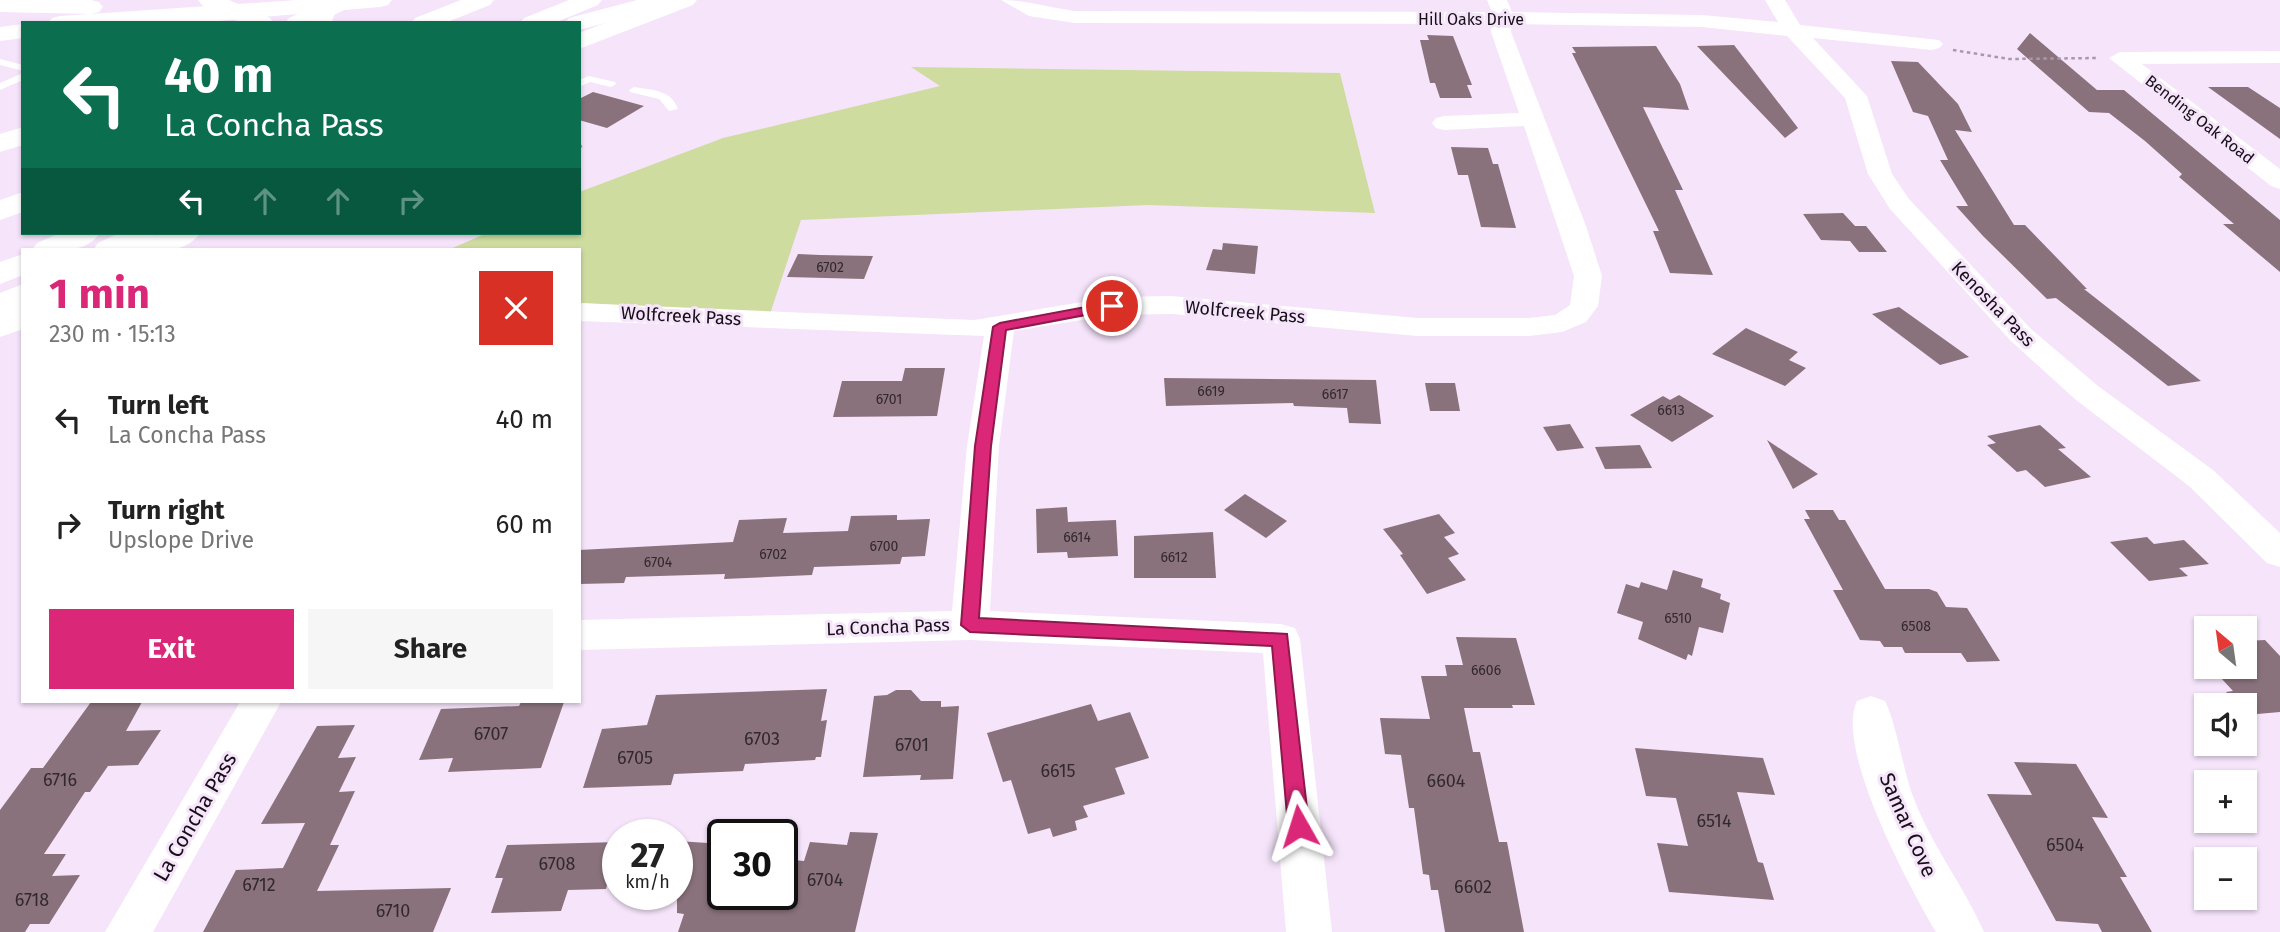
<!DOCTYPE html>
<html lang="en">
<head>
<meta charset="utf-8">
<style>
	:root { --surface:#fff; --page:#f6f6f6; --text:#222; --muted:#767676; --accent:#db2777 }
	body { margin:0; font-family:"Fira Sans",sans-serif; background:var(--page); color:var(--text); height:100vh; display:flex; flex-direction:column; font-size:26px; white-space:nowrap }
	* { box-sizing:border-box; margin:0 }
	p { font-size:23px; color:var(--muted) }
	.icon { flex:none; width:38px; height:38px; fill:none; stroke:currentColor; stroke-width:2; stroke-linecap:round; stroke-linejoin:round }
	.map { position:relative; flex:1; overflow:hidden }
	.sheet { position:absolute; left:21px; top:248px; width:560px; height:455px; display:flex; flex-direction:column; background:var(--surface); border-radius:0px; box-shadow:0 2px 5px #0004 }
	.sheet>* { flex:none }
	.guide { position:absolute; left:21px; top:21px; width:560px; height:214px; border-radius:0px; box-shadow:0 2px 5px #0004; background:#0b6e4f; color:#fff; overflow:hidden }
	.needle { width:46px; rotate:331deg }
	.tools { position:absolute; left:2194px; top:616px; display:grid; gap:14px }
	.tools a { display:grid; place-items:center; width:63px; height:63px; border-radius:0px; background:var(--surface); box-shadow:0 2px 5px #0004; font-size:35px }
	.speed { position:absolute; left:602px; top:819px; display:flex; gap:14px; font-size:35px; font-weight:700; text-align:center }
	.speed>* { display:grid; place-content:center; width:91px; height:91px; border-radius:50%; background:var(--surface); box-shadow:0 2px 5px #0004; line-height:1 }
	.speed small { font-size:18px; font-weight:400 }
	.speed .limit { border:4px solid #111; border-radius:10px; background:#fff; color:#111 }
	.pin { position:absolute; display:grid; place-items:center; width:60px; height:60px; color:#fff; margin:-30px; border:4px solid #fff; border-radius:50%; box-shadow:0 2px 7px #0007 }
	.me { position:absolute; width:77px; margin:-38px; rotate:354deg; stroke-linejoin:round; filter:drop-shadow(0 0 5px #0008) }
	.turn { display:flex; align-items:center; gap:24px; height:147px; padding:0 28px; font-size:32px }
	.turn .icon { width:91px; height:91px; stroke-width:2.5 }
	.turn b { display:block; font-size:49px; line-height:60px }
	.lanes { display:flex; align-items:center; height:66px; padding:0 28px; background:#0003; justify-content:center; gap:35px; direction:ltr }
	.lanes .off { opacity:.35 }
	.round { display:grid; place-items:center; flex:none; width:74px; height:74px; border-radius:0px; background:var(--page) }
	.headline { display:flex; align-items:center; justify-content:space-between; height:119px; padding:0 28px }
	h1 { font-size:42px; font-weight:700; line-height:52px; color:var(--accent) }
	.button { display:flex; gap:14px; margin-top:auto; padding:14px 28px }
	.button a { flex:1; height:80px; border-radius:0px; background:var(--accent); color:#fff; font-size:28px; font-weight:700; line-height:80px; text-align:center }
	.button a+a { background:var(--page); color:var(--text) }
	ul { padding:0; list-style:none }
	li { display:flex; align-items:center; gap:21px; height:105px; padding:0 28px }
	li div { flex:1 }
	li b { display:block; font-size:26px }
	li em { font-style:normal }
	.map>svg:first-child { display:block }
</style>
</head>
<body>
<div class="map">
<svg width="2280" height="932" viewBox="0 0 2280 932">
	<rect width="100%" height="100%" fill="#f5e4fa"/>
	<!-- green -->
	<path fill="#cfdca0" d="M911,67l429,6 35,140 -227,-8 -347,15 -31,94 -191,-11v-53h-131l39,-17h92v-41l3,-1 141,-53 217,-52z"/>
	<!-- building -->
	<g fill="#8a727d">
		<path d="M2030,33l67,57h27l156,130v52l-57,-48h11l-55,-47 3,-3 -37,-33 -36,-28 -20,-1 -72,-63z"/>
		<path d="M1427,35l26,1 19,49h-5l5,13h-32l-5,-15h-5l-10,-43h9z"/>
		<path d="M1734,45l64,83 -13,10 -88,-92z"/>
		<path d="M1656,46l24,38 9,26 -46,-3 40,83h-8l38,85 -43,-2 -17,-42h6l-87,-178h4l-4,-6z"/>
		<path d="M1891,61l27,1 40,42 14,28 -17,-2 59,95h11l62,64h-3l117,92 -33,5 -112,-88 -9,1 -64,-63 -27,-30h12l-28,-46h8l-20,-44 -15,-4z"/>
		<path d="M2208,87h40l32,21v31z"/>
		<path d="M593,92l51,14 -37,22 -28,-8v-21z"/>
		<path d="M1451,147l37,1 5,16h5l18,64 -35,-1 -13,-52h-10z"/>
		<path d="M1843,213l12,13h11l21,26h-28l-9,-11 -29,-1 -18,-26z"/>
		<path d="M1223,243l35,3 -3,28 -49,-4 7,-21 9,1z"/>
		<path d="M798,254l22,1 53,1 -9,23 -77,-2z"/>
		<path d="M1899,307l70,50 -29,8 -68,-51z"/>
		<path d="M1746,328l52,24 -9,8 17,8 -21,18 -73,-32z"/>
		<path d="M905,368h40l-8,48 -104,1 9,-36h60z"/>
		<path d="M1164,378l212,2 5,44 -32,-1 -2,-15 -53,-2 -1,-3 -127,3z"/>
		<path d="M1425,383h30l5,28h-30z"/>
		<path d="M1679,395l35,21 -42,26 -42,-27 33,-19 7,4z"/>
		<path d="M1570,424l14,24 -27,3 -14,-24z"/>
		<path d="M2040,425l26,23 -8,1 33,28 -46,10 -19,-17 -9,2 -30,-27 9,-2 -9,-7z"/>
		<path d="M1767,440l51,34 -25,15z"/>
		<path d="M1640,445l12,23 -47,1 -10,-22z"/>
		<path d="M1245,494l42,27 -21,17 -42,-28z"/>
		<path d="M1067,507l1,15 48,-2 2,36 -50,2 -1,-6 -30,1 -1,-44z"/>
		<path d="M1805,510h28l6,10h6l40,69h44l8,3 9,15 21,1 33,53 -33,1 -6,-9h-56l-3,-6h-18l-4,-6 -20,-1 -27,-50h10l-39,-71h6z"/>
		<path d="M1439,514l16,19 -11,4 15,17 -11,4 18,22 -39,14 -27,-39 3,-1 -20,-25z"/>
		<path d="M897,515v5l33,-1 -5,37 -23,1 -2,7 -86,3 -2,8 -88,4 1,-5 -99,3 -2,6 -45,1v-34l154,-8 6,-22 48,-2 -4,15 65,-2 3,-15z"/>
		<path d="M1213,532l3,46h-82v-42z"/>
		<path d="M2147,537l7,7 30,-4 25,24 -30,4 9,8 -39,5 -39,-39z"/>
		<path d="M1673,570l30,9 -2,8 20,7 -1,5 10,4 -7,30 -24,-6 -7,29 -4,-2 -2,6 -48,-21 5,-17 -26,-9 9,-29 13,4 2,-6 26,8z"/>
		<path d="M1456,637l60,1 19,67h-23l1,3h-49l9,44h7l19,90h8l17,90h-79l-7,-42h-7l-2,-15 -6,-1 -9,-66h-5l-8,-53 -16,-1 -5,-36 50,1 -9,-43h26l-2,-11h18z"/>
		<path d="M2265,640l15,16v56l-34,3 -1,-10h-7l-12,-13 7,-1 -22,-24h34v-26z"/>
		<path d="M827,689l-6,32 6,-1 -6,37h-5l-1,3 -70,4 -2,7 -69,3 -3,11 -88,3 19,-59 45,-4 9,-30z"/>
		<path d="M896,690h15l10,11h20v6l18,-1 -6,73 -33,1 1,-5 -58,2 11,-81 13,-1z"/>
		<path d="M91,702h51l-16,29 35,-1 -23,35 -30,1 -18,26h-5l-41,62h22l-14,22 28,-1 -31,49h-19l-5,8h-25v-122l31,-42h12z"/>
		<path d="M521,702h43l-23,66 -93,4 5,-14 -34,2 22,-51 78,-3z"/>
		<path d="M1091,704l7,17 32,-9 19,46 -34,10 10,26 -42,12 5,11 -13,4 2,9 -24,7 -3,-9 -22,6 -17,-54 -8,2 -16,-49z"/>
		<path d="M355,725l-17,33 18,-1 -17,35 16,-1 -25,54h9l-22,46 134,-3 -18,44h-230l33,-62 47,-2 22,-45 -44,1 56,-98z"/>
		<path d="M1635,748l128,10 12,37 -38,-3 21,70 5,1 11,37 -105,-8 -12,-49 31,3 -12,-48 -30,-2z"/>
		<path d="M2014,762l62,2 32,54 -16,-1 35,60h-7l32,55h-50l-4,-8 -42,-3 -69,-127 45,1z"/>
		<path d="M850,832l28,1 -23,99h-177l6,-18 -7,-1v-72l46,3v50h59v-35l22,2 6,-19 37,3z"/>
		<path d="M618,842l-12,47 -38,1 -7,21 -70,2 12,-35h-8l12,-33z"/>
	</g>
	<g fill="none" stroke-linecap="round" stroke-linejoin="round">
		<!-- path -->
		<g stroke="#a699aa" stroke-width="2.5" stroke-dasharray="3.5 3.5" stroke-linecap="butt">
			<path d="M1953,50l56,9 89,-1"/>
			<path d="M579,147l3,-1"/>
		</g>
		<!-- service -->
		<g fill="#fff" fill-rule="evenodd">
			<path d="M0,59l23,6v6l-23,-6z"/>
			<path d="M23,73v7l-23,10v-7z"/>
			<path d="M589,76l26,6 1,2 -5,3 -21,-5 -11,5v-7z"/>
			<path d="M634,87c18,3 38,3 44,22l-9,2 -10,-12 -29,-7 -1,-2z"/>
		</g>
		<!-- minor -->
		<g fill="#fff" fill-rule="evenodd">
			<path d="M1001,0c26,0 48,8 74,11l417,1 -5,-12h20l5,12 190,3 76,7 -13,-22h20l15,25 139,15 4,4 -4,4 -7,2 -119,-12 54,58 25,78 17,25 122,130 67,57 115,84 67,63v34l-13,-4 -78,-77 -113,-86 -65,-59 -121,-132 -22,-35 -23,-76 -58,-62 -85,-9 -190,-3 -1,8 75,194 16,50 -4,30 -12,16 -24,10 -33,4h-112l-245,-22 -60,1 -98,16 -15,115 -9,165 291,13 14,4 5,11 32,293h-46l-23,-279 -293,-13 -391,10v-30l373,-9 15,-165 17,-110 -405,-15v-18l395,17 138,-23 60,-1 245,22h112l26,-3 15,-10 4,-29 -50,-150 -80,4 -8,-2 -4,-5 4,-5 8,-2 75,-3 -28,-81v-8l-416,-1 -46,-7z"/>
			<path d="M2280,51v12l-138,1 138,105v20l-9,-3 -162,-128 11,-6z"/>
			<path d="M1871,696l14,5c13,27 17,67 29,98 18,47 50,87 70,133h-48c-26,-44 -102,-184 -79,-231z"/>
			<path d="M240,702h41l-128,230h-48z"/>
		</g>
		<!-- secondary -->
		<g fill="#fff" fill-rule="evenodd">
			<path d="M328,0h31l-4,5 -38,18h-32l4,-5z"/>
			<path d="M664,0h33l-4,5 -114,44v-16z"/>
			<path d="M23,127v18l-23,7v-18z"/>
			<path d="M161,233h39c-14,21 -42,18 -65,17l5,-7z"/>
			<path d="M23,306v23l-23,8v-23z"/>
		</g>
		<!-- primary -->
		<g fill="#fff" fill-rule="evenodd">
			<path d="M198,0h31l41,18 4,5h-32l-40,-18z"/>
			<path d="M637,0h39l-4,5 -93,25v-7h-14l4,-5z"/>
			<path d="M323,4l8,2 4,5 -3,12h-25l8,-17z"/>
			<path d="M23,24v14l-23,3v-14z"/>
			<path d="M119,233h38c-14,21 -41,18 -64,17l5,-7z"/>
			<path d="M23,284v23l-23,9v-23z"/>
		</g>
		<!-- motorway -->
		<g fill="#fff" fill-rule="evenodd">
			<path d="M0,0h91l8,2 4,5 -4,5 -8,2 -91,-2z"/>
			<path d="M297,0h95l-4,5 -8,2 -186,16h-146l4,-5 8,-2z"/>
			<path d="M461,0h33l-4,5 -45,18h-34l4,-5z"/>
			<path d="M569,0h33l-4,5 -44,18h-34l4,-5z"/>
			<path d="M23,192v20l-23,8v-20z"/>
			<path d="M60,233h40c-14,21 -45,18 -68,17l5,-7z"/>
			<path d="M23,254v21l-23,9v-22z"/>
		</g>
	</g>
	<!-- route -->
	<path fill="#db2777" stroke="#8e194d" stroke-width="2" d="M1112,302l7,4 -2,3 -111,21 -15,116 -12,172 308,16 22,192 -3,7 -7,2 -8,-2 -3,-7 -16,-180 -302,-14 -9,-7 14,-179 18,-119 7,-4z"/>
	<g text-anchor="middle" stroke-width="6" stroke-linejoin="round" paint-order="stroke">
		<!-- number labels -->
		<g font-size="14" fill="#322830">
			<text x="830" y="272">6702</text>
			<text x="1211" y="396">6619</text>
			<text x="1335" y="399">6617</text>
			<text x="889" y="404">6701</text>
			<text x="1671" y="415">6613</text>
			<text x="1077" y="542">6614</text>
			<text x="884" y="551">6700</text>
			<text x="773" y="559">6702</text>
			<text x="1174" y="562">6612</text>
			<text x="658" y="567">6704</text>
			<text x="1678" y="623">6510</text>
			<text x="1916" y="631">6508</text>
			<text x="1486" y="675">6606</text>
		</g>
		<!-- far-street labels -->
		<g font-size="16" fill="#150f16" stroke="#f5e4fa">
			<text x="1471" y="25">Hill Oaks Drive</text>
			<text transform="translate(2200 119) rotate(38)" y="6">Bending Oak Road</text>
		</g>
		<!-- street labels -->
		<g font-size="18" fill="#150f16" stroke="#f5e4fa">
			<text transform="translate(1993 304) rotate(46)" y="6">Kenosha Pass</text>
			<text transform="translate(1245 312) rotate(5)" y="6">Wolfcreek Pass</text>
			<text transform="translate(681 316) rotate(3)" y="6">Wolfcreek Pass</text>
			<text transform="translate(888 627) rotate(-2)" y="6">La Concha Pass</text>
		</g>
		<!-- near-number labels -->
		<g font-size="18" fill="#322830">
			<text x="491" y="740">6707</text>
			<text x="762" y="745">6703</text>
			<text x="912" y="751">6701</text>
			<text x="635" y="764">6705</text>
			<text x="1058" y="777">6615</text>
			<text x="60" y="786">6716</text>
			<text x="1446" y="787">6604</text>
			<text x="1714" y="827">6514</text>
			<text x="2065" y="851">6504</text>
			<text x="557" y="870">6708</text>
			<text x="825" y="886">6704</text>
			<text x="259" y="891">6712</text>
			<text x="1473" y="893">6602</text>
			<text x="32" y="906">6718</text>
			<text x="393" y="917">6710</text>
		</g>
		<!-- near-street labels -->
		<g font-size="21" fill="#150f16" stroke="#f5e4fa">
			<text transform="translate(195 817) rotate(-60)" y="7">La Concha Pass</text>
			<text transform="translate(1908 825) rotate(66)" y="7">Samar Cove</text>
		</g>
	</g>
</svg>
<div class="tools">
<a><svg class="needle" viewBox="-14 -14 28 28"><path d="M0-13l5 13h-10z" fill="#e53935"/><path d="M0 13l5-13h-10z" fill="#767676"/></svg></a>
<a><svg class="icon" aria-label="sound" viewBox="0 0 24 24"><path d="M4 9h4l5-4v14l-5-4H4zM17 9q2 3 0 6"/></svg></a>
<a>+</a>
<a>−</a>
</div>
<div class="speed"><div>27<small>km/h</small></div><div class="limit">30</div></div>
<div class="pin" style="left:1112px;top:306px;background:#d93025"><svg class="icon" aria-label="arrive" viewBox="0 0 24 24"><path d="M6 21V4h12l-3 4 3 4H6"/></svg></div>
<svg class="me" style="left:1299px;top:826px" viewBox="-20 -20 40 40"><path d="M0-17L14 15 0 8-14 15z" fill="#db2777" stroke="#fff" stroke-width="4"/></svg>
<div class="guide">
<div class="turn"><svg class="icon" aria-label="left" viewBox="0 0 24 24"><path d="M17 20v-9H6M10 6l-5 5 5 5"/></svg><div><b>40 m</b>La Concha Pass</div></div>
<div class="lanes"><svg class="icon" aria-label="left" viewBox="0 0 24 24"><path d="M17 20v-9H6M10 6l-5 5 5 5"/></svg><svg class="icon off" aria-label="ahead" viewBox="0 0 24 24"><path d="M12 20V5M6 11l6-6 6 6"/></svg><svg class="icon off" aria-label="ahead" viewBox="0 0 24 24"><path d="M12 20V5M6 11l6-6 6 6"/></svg><svg class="icon off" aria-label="right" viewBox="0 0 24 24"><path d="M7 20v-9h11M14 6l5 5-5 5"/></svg></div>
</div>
<section class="sheet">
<div class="headline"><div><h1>1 min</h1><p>230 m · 15:13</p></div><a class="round" style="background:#d93025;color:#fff"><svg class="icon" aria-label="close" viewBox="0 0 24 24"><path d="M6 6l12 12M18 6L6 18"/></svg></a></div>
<ul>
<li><svg class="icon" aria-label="left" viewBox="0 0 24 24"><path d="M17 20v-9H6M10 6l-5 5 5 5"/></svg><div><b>Turn left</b><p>La Concha Pass</p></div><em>40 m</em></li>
<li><svg class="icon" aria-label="right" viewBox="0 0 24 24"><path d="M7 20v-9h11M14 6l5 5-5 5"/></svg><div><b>Turn right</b><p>Upslope Drive</p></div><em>60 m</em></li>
</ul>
<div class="button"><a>Exit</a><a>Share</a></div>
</section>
</div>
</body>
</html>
